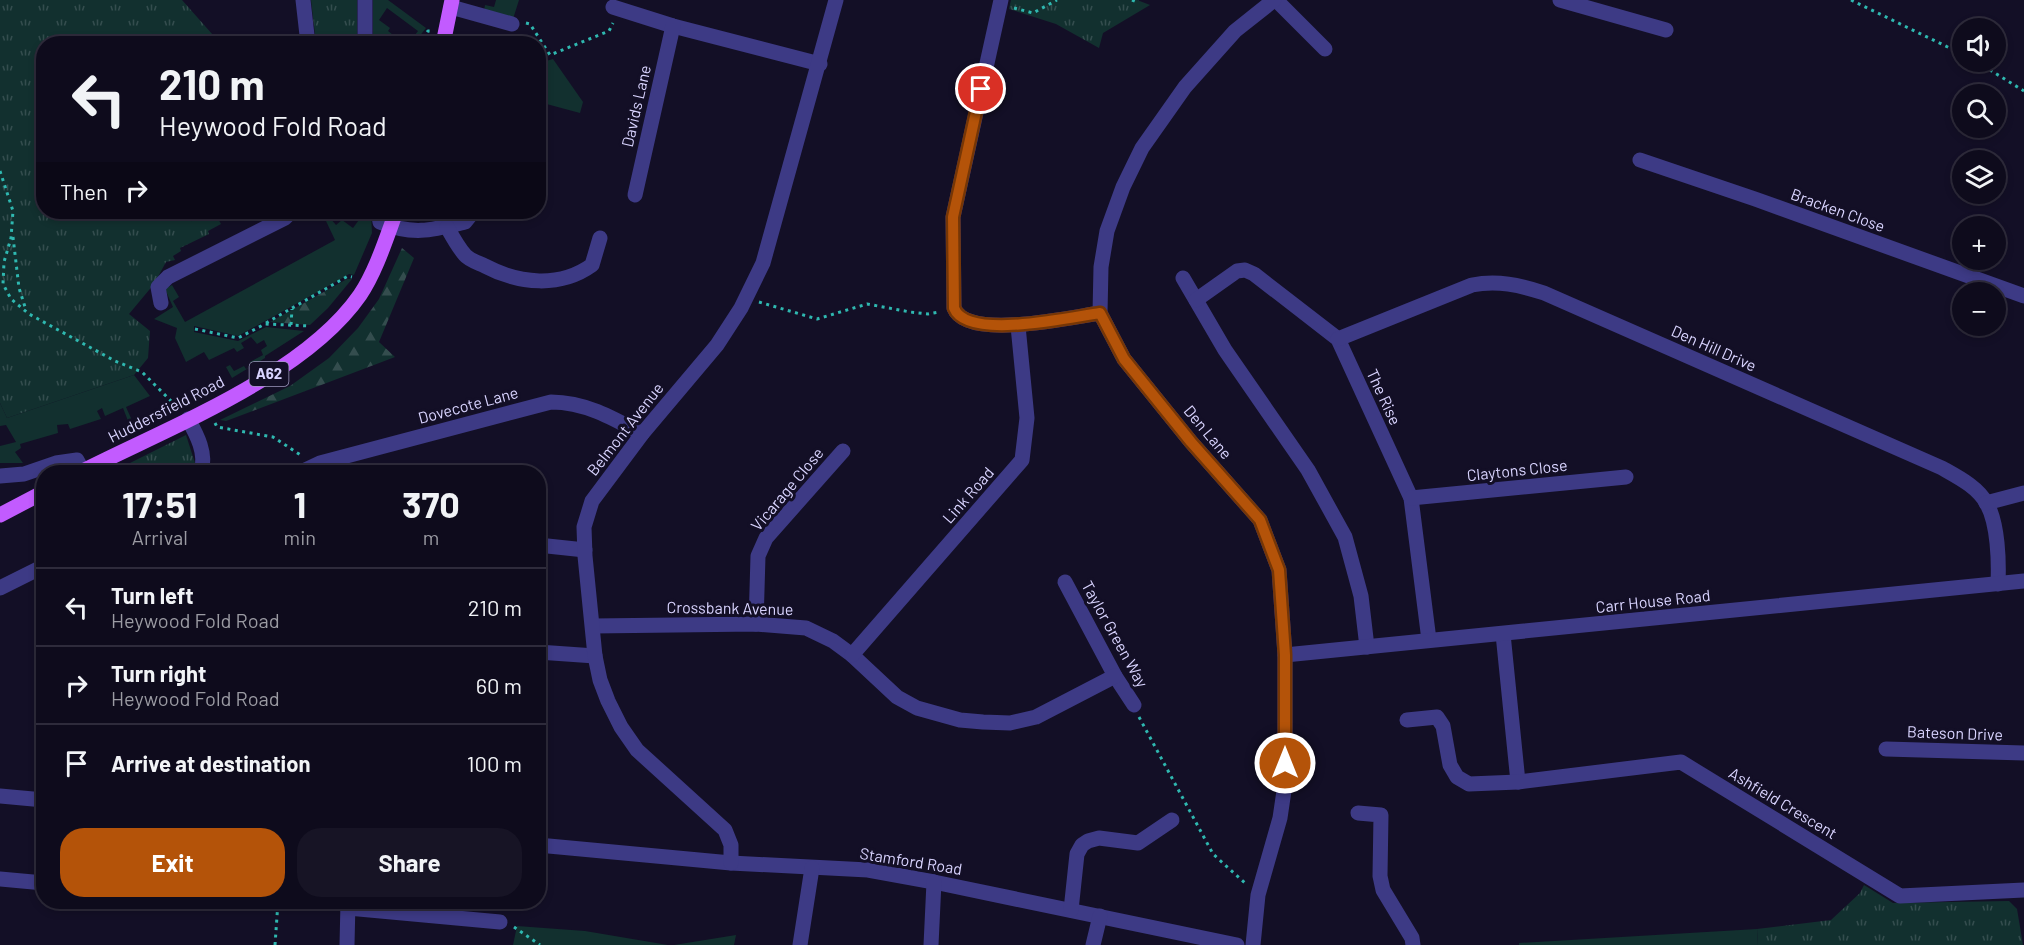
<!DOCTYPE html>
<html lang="en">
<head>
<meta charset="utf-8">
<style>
	:root { --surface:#0e0b1c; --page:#171425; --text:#f1f3f6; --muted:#9b9ba3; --line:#2e2b3b; --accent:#b45309 }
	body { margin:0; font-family:Barlow,sans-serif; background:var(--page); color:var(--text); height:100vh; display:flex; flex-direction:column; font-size:22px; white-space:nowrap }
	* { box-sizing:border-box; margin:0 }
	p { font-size:20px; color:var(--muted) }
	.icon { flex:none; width:33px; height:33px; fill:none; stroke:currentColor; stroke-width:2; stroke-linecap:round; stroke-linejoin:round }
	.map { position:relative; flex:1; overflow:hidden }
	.drawer { position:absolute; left:36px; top:465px; width:510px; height:444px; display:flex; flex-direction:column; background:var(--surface); border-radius:24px; box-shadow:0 3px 9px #0003,0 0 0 2px var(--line) }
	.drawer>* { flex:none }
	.top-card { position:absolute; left:36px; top:36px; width:510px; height:183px; border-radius:24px; box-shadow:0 3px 9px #0003,0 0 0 2px var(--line); background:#0e0b1c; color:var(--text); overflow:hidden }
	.fabs { position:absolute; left:1952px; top:18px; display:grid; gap:12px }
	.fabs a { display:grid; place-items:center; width:54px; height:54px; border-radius:50%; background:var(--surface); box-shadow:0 3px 9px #0003,0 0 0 2px var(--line); font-size:30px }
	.pin { position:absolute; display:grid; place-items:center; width:51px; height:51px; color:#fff; margin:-26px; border:3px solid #fff; border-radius:50%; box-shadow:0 2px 6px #0007 }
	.me { position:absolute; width:66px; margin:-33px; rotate:0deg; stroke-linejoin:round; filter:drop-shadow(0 0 4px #0008) }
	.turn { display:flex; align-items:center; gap:21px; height:126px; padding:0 24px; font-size:27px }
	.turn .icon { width:78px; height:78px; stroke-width:2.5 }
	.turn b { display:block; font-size:42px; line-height:51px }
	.then { display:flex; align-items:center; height:57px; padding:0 24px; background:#0003; gap:12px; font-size:22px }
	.eta { display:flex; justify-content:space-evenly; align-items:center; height:102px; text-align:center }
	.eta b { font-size:36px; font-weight:700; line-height:42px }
	.cta { display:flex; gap:12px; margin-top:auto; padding:12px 24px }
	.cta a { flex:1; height:69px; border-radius:24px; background:var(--accent); color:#fff; font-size:24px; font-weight:700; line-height:69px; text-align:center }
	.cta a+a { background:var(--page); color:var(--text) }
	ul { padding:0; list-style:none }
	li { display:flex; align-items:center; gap:18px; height:78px; padding:0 24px; border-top:2px solid var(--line) }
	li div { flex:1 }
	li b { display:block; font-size:22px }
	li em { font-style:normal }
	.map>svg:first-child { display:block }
</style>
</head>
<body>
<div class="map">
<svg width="2024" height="945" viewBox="0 0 2024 945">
	<defs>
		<pattern id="grass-tufts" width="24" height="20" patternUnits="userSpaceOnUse" patternTransform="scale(1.5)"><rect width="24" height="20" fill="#12302f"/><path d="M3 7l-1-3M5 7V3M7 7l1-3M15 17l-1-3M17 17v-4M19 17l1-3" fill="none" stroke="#344d4e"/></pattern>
		<pattern id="forest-firs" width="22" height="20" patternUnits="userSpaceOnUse" patternTransform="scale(1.5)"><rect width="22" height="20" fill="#12302f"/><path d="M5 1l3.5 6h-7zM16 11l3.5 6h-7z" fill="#344d4e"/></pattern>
	</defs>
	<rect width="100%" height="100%" fill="#130f26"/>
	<!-- grass -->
	<g fill="url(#grass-tufts)">
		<path d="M0,0h182l38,43 -176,1v168h152l-5,10 7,-10h16l7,12 -13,7 1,3 -29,14 1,3 -8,5 2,4 -9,2 -12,22 -25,30 21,17 -2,27 -14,17 -127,43 -7,-15z"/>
		<path d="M311,0h46v43h-41z"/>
		<path d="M1011,0h126l13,5 -47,28 -4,15 -43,-24 -47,-15z"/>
		<path d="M186,435l9,28 -1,9h-59l-5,-9z"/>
		<path d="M1864,885l29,18 116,-2 8,8 6,36h-265l-1,-16 74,-9 29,-27z"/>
	</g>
	<!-- forest -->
	<g fill="url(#forest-firs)">
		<path d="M402,248l12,10 -35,84 16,15 -169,64 -6,-1 70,-34 39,-28 29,-30 21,-29z"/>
		<path d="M347,279h5l-24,29 -18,17 -40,-3z"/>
	</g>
	<!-- green -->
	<g fill="#12302f">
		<path d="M373,0h15l38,28 -12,15h-5l9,-12 -31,-23 -8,12 11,8 -2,3 5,4 -1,4 2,2 -2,2h-19z"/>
		<path d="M496,0h23l-6,19 -29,-8 1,-6 9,2z"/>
		<path d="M553,59l30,43 -3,11 -41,-11v-39z"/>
		<path d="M362,212h9l1,21 -18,42 -5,-1 -8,5 -103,57 -44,-10v6l44,9 28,-14 38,4 -39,25v2l-33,20 -6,-11 4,-2 4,6 10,-5 2,3 6,-3 -2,-4 13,-7 -2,-5 6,-4 -3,-6 -7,4 -6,-7 -10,6 3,5 -7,4 -3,-4 -25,12 -5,-8 -18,10 -11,-24 2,-10 -23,-9 19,-12 -8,-18 7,-4 7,12 -6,4 12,21 150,-82 -9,-19 4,-3 6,7 6,-5 11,8 11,-15z"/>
		<path d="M134,375l16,21 -24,11 8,18 -3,1 2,4 -22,11 -3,-5 22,-10 -7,-18 -18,8 -3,-8 -5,3 4,8 -31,10 -2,-5 -11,1 1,8 -38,11 1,4 -6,4 8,11h-23v-17l16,-4 -10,-17 -6,1v-23l7,15z"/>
		<path d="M517,926l68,5 83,14h-155z"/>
		<path d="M1757,929l1,16h-239v-2z"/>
		<path d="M736,935l-2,10h-60z"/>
	</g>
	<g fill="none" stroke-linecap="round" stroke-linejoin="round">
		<!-- path -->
		<g stroke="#2fb8b0" stroke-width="3" stroke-dasharray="3 4.5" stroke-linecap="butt">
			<path d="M1132,0l5,2 1,-2"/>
			<path d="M1851,0l111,54"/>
			<path d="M1014,8l19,5 24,-13"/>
			<path d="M526,23l4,1 20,31 59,-24 4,-8"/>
			<path d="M418,44l10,-13h4"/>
			<path d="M1977,62l47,29"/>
			<path d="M0,171l13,40 -2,27 -7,24 -1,22 8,15 18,15 86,47 27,11 37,37"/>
			<path d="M13,237l6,51 7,22"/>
			<path d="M759,302l58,17 50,-15 43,8 18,2 11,-2"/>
			<path d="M266,323l82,-47 4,1"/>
			<path d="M291,325l1,-16"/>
			<path d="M195,329l43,9 27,-14 45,2"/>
			<path d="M215,423l2,4 56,10 29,19"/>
			<path d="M1139,717l74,137 33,30"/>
			<path d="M514,927l26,18"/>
			<path d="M275,945l3,-43"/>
		</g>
		<!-- minor -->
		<g stroke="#3d3a85" stroke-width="15">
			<path d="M303,0l5,44"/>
			<path d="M365,0v44"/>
			<path d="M1001,0l-48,217 1,91c13,33 117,9 146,5"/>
			<path d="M1276,0l49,49"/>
			<path d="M1560,0l106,30"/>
			<path d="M451,7l61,17"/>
			<path d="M613,7l60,19 147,38"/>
			<path d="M1640,160l115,39 269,97"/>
			<path d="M635,195l38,-169"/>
			<path d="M378,212l2,10c33,14 53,8 85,0l8,-10"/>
			<path d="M447,227c5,9 11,20 18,28 4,5 14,8 20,11 34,18 75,22 107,-1l8,-27"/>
			<path d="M1183,278l42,72 83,120 37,67 16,59 6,51"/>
			<path d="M1196,300l41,-29 8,-1 9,4 84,65 73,159 18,142"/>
			<path d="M161,303l-3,-16 10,-10 117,-59 6,-6"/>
			<path d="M1338,339l134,-54c25,-5 48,0 72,8l398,175c16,9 36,19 45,36 11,20 12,57 11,80"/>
			<path d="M188,419c9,16 19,35 13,53"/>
			<path d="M301,472l19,-9 231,-61c34,0 62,16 91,32"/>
			<path d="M0,476l24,-2 32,-11 21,-3 6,11"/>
			<path d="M1411,498l215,-21"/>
			<path d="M1986,503l38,-10"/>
			<path d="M538,545l47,5"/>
			<path d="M1065,582l50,94 19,29"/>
			<path d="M0,588l44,-22"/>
			<path d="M756,624l2,-68 8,-18 77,-87"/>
			<path d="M593,626l163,-2 50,4 27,13 19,14 45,42 20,11 43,12 23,2 27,1 26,-6 79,-41"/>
			<path d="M1503,634l15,148"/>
			<path d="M538,652l57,4"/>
			<path d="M852,655l170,-195 5,-42 -9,-92"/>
			<path d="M1285,655l739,-74"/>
			<path d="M1407,720l30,-3 6,9 7,39 7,12 12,7 49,-2 163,-20 219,134 124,-6"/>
			<path d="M1886,749l138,4"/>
			<path d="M0,796l44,4"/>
			<path d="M1358,813l23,2 -1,61 3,14 29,48 1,7"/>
			<path d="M538,845l193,18 137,7 66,12 303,63"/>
			<path d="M731,863v-18l-6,-15 -88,-80 -16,-23 -13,-26 -8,-21 -5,-24 -10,-100 -1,-29 8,-26 50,-67 75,-89 24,-37 22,-45 73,-263"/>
			<path d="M0,879l44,4"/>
			<path d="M348,908l152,14"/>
			<path d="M1071,910l6,-56 5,-9 6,-4 11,-3 39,5 34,-23"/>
			<path d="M347,945l1,-43"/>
			<path d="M800,945l12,-77"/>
			<path d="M931,945l3,-63"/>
			<path d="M1093,945l7,-29"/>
			<path d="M1253,945l5,-50 22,-77 5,-34v-129l-6,-85 -19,-50 -69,-78 -67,-83 -24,-46 1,-46 6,-36 16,-44 19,-39 43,-61 50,-56 39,-31"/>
		</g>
		<!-- major -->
		<g stroke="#c25bff" stroke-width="15">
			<path d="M443,44l9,-44"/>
			<path d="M81,472c86,-44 223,-96 279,-177 16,-24 26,-56 36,-83"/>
			<path d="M0,515l44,-23"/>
		</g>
	</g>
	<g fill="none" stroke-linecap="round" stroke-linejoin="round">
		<defs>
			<path id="route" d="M981,89l-28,128 1,91c13,33 117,9 146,5l24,46 67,83 69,78 19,50 6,85v108"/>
		</defs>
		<!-- route casing -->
		<use href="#route" stroke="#753606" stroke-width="15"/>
		<!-- route -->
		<use href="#route" stroke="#b45309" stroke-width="10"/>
	</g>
	<g text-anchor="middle" stroke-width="6" stroke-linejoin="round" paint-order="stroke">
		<!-- shield labels -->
		<rect fill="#130f26" stroke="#9e99be" stroke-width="1.5" x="249.5" y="362" width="39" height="24" rx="4.5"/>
		<g font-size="15" font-weight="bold" fill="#d9d4ff">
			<text x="269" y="379">A62</text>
		</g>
		<!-- street labels -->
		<g font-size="16" fill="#d9d4ff" stroke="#130f26">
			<text transform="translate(636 106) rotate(-77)" y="6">Davids Lane</text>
			<text transform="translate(1838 210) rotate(20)" y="6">Bracken Close</text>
			<text transform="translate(1714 348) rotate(24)" y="6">Den Hill Drive</text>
			<text transform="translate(1384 397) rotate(65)" y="6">The Rise</text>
			<text transform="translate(468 405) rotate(-15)" y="6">Dovecote Lane</text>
			<text transform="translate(166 409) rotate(-27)" y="6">Huddersfield Road</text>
			<text transform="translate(625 429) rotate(-52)" y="6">Belmont Avenue</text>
			<text transform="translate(1208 432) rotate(50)" y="6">Den Lane</text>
			<text transform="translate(1517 470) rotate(-6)" y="6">Claytons Close</text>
			<text transform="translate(787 489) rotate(-50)" y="6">Vicarage Close</text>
			<text transform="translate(968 495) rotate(-49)" y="6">Link Road</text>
			<text transform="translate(1653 601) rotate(-6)" y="6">Carr House Road</text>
			<text transform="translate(730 608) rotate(1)" y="6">Crossbank Avenue</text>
			<text transform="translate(1115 634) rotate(61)" y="6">Taylor Green Way</text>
			<text transform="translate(1955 733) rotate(2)" y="6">Bateson Drive</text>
			<text transform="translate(1783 803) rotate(31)" y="6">Ashfield Crescent</text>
			<text transform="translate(911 861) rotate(9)" y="6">Stamford Road</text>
		</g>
	</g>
</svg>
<div class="fabs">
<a><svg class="icon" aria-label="sound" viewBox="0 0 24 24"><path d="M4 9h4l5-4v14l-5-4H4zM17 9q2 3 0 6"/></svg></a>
<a><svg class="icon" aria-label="search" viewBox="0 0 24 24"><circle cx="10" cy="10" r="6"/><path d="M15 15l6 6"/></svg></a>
<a><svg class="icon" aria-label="layers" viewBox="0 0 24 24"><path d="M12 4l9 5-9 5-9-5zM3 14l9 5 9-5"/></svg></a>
<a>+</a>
<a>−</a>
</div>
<div class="pin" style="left:981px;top:89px;background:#d93025"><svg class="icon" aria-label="arrive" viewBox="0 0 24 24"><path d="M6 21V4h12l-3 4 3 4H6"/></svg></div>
<svg class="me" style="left:1285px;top:763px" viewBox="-20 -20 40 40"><circle r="17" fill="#b45309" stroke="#fff" stroke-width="3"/><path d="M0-11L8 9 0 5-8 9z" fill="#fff"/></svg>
<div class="top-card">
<div class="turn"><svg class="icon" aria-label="left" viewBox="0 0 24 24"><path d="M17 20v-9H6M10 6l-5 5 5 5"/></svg><div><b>210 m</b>Heywood Fold Road</div></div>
<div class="then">Then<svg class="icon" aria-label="right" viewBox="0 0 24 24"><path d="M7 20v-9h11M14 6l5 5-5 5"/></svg></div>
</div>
<section class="drawer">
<div class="eta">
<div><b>17:51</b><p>Arrival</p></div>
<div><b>1</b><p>min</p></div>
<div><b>370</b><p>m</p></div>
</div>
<ul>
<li><svg class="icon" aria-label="left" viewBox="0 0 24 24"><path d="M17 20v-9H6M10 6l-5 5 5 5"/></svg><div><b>Turn left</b><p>Heywood Fold Road</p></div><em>210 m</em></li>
<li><svg class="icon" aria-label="right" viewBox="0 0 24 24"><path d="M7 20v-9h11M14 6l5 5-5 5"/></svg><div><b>Turn right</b><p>Heywood Fold Road</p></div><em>60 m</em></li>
<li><svg class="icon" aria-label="arrive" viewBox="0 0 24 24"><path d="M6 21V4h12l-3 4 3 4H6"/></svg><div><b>Arrive at destination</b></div><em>100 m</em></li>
</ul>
<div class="cta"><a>Exit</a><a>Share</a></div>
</section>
</div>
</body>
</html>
